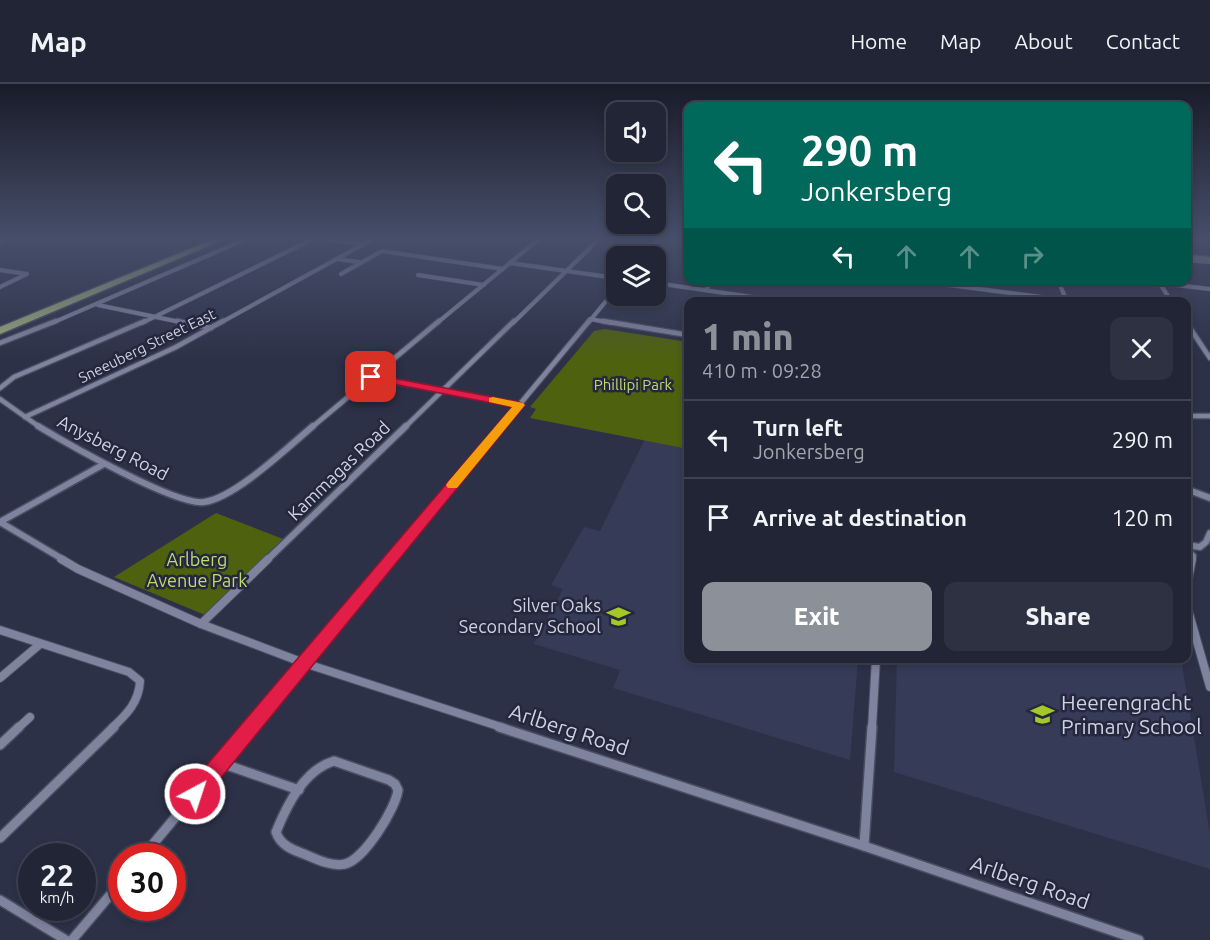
<!DOCTYPE html>
<html lang="en">
<head>
<meta charset="utf-8">
<style>
	:root { --surface:#222536; --page:#2e3142; --text:#f1f3f6; --muted:#a2a5ad; --line:#3f4251; --accent:#8c9099 }
	body { margin:0; font-family:Ubuntu,sans-serif; background:var(--page); color:var(--text); height:100vh; display:flex; flex-direction:column; font-size:22px; white-space:nowrap }
	* { box-sizing:border-box; margin:0 }
	p { font-size:20px; color:var(--muted) }
	.icon { flex:none; width:33px; height:33px; fill:none; stroke:currentColor; stroke-width:2; stroke-linecap:round; stroke-linejoin:round }
	.map { position:relative; flex:1; overflow:hidden }
	.sheet { position:absolute; left:684px; top:213px; width:507px; height:366px; display:flex; flex-direction:column; background:var(--surface); border-radius:12px; box-shadow:0 3px 9px #0003,0 0 0 2px var(--line) }
	.sheet>* { flex:none }
	.hud { position:absolute; left:684px; top:18px; width:507px; height:183px; border-radius:12px; box-shadow:0 3px 9px #0003,0 0 0 2px var(--line); background:#00695c; color:#fff; overflow:hidden }
	.buttons { position:absolute; left:606px; top:18px; display:grid; gap:12px }
	.buttons a { display:grid; place-items:center; width:60px; height:60px; border-radius:12px; background:var(--surface); box-shadow:0 3px 9px #0003,0 0 0 2px var(--line); font-size:30px }
	.speed { position:absolute; left:18px; top:759px; display:flex; gap:12px; font-size:30px; font-weight:700; text-align:center }
	.speed>* { display:grid; place-content:center; width:78px; height:78px; border-radius:50%; background:var(--surface); box-shadow:0 3px 9px #0003,0 0 0 2px var(--line); line-height:1 }
	.speed small { font-size:15px; font-weight:400 }
	.speed .limit { border:9px solid #d22; background:#fff; color:#111 }
	.pin { position:absolute; display:grid; place-items:center; width:51px; height:51px; color:#fff; margin:-26px; border-radius:12px; box-shadow:0 3px 9px #0006 }
	.me { position:absolute; width:66px; margin:-33px; rotate:40deg; stroke-linejoin:round; filter:drop-shadow(0 0 4px #0008) }
	.turn { display:flex; align-items:center; gap:21px; height:126px; padding:0 18px; font-size:27px }
	.turn .icon { width:78px; height:78px; stroke-width:2.5 }
	.turn b { display:block; font-size:42px; line-height:51px }
	.lanes { display:flex; align-items:center; height:57px; padding:0 18px; background:#0003; justify-content:center; gap:30px; direction:ltr }
	.lanes .off { opacity:.35 }
	.round { display:grid; place-items:center; flex:none; width:63px; height:63px; border-radius:12px; background:var(--page) }
	.overview { display:flex; align-items:center; justify-content:space-between; height:102px; padding:0 18px }
	h1 { font-size:36px; font-weight:800; line-height:45px; color:var(--accent) }
	.primary-button { display:flex; gap:12px; margin-top:auto; padding:12px 18px }
	.primary-button a { flex:1; height:69px; border-radius:12px; background:var(--accent); color:#fff; font-size:24px; font-weight:800; line-height:69px; text-align:center }
	.primary-button a+a { background:var(--page); color:var(--text) }
	ul { padding:0; list-style:none }
	li { display:flex; align-items:center; gap:18px; height:78px; padding:0 18px; border-top:2px solid var(--line) }
	li div { flex:1 }
	li b { display:block; font-size:22px }
	li em { font-style:normal }
	header { display:flex; align-items:center; gap:36px; box-sizing:border-box; height:84px; padding:0 30px; background:var(--surface); border-bottom:2px solid var(--line) }
	header strong { font-size:28px }
	nav { display:flex; gap:33px; margin-inline-start:auto; font-size:21px }
	.map>svg:first-child { display:block }
</style>
</head>
<body>
<header>
<strong>Map</strong>
<nav><a>Home</a><a>Map</a><a>About</a><a>Contact</a></nav>
</header>
<div class="map">
<svg width="1210" height="856" viewBox="0 0 1210 856">
	<rect width="100%" height="100%" fill="#2d3148"/>
	<!-- built -->
	<g fill="#363b58">
		<path d="M645,355l43,9v210l170,1 -8,101 -237,-72 7,-18 -86,-26 29,-55 -12,-4 33,-58 16,4z"/>
		<path d="M897,575h284l29,175v35l-316,-97z"/>
	</g>
	<!-- green -->
	<g fill="#4e610e">
		<path d="M605,245l83,13v107l-158,-31 6,-9 -6,-2 64,-76z"/>
		<path d="M216,429l67,26 -78,76 -91,-38z"/>
	</g>
	<g fill="none" stroke-linecap="round" stroke-linejoin="round">
		<defs>
			<g id="street-far4">
				<path d="M324,155l38,5"/>
				<path d="M0,158l8,-3"/>
				<path d="M644,172l15,-17"/>
				<path d="M337,175l22,3"/>
				<path d="M1186,176l24,2"/>
				<path d="M510,179l106,15"/>
				<path d="M0,186l27,4 -27,13"/>
				<path d="M341,190l41,-23 121,18"/>
				<path d="M418,191l66,10"/>
				<path d="M911,196l169,22"/>
				<path d="M1058,196l9,22"/>
				<path d="M1158,197l14,21"/>
				<path d="M656,199l131,19"/>
				<path d="M1159,199l51,6"/>
				<path d="M706,206l6,-10"/>
				<path d="M98,221l87,18"/>
				<path d="M590,235l22,4"/>
				<path d="M52,239l194,-84"/>
				<path d="M142,239l171,-84"/>
				<path d="M220,239l153,-84"/>
				<path d="M437,239l102,-84"/>
				<path d="M513,239l86,-84"/>
				<path d="M588,239l28,-34"/>
			</g>
			<g id="street-far3">
				<path d="M177,237l34,7"/>
				<path d="M603,237l85,14"/>
				<path d="M1186,238l24,36"/>
				<path d="M0,259l56,-22"/>
				<path d="M371,293l148,28"/>
				<path d="M0,304l14,-11 131,-56"/>
				<path d="M0,315l41,29"/>
				<path d="M1186,332h24"/>
				<path d="M25,333l151,-70 47,-26"/>
				<path d="M311,344l128,-107"/>
				<path d="M404,344l110,-107"/>
				<path d="M500,344l89,-107"/>
			</g>
			<g id="street-far2">
				<path d="M38,342c28,17 138,80 166,76 31,-4 84,-55 109,-76"/>
				<path d="M1186,405l24,9"/>
				<path d="M0,438l64,38"/>
				<path d="M0,438l104,-58"/>
				<path d="M1186,461l14,2 6,-5 4,-9"/>
				<path d="M1186,466l7,6 -1,4"/>
				<path d="M267,476l139,-134"/>
				<path d="M390,476l112,-134"/>
			</g>
			<g id="street-far1">
				<path d="M61,475l17,10 123,55 103,39 200,65"/>
				<path d="M1186,506l6,-31"/>
				<path d="M1186,519l24,84"/>
				<path d="M201,540l67,-65"/>
				<path d="M0,546l129,42 11,9c-1,21 -13,33 -28,47"/>
				<path d="M0,594l39,-33"/>
				<path d="M18,644l12,-11"/>
				<path d="M249,644l142,-169"/>
				<path d="M872,644l4,-70"/>
			</g>
			<g id="street">
				<path d="M499,643l365,119 275,94"/>
				<path d="M0,661l19,-18"/>
				<path d="M334,677l55,19 6,4 3,6c-2,18 -34,70 -53,74 -13,3 -29,-5 -41,-10 -11,-4 -24,-9 -28,-22 11,-27 28,-62 58,-71z"/>
				<path d="M221,679l78,27"/>
				<path d="M0,754l114,-111"/>
				<path d="M864,762l8,-119"/>
				<path d="M143,772l108,-129"/>
				<path d="M0,816l66,40"/>
				<path d="M72,856l50,-59"/>
			</g>
			<path id="secondary" d="M1186,170l24,3v4l-24,-3z"/>
			<path id="primary" d="M214,155h11l-225,95v-7z"/>
		</defs>
		<!-- street-far4 casing -->
		<use href="#street-far4" stroke="#4a4d60" stroke-width="5"/>
		<!-- street-far3 casing -->
		<use href="#street-far3" stroke="#4a4d60" stroke-width="7"/>
		<!-- street-far2 casing -->
		<use href="#street-far2" stroke="#4a4d60" stroke-width="9"/>
		<!-- street-far1 casing -->
		<use href="#street-far1" stroke="#4a4d60" stroke-width="10"/>
		<!-- street casing -->
		<use href="#street" stroke="#4a4d60" stroke-width="12"/>
		<!-- secondary casing -->
		<use href="#secondary" stroke="#4a4d60" stroke-width="3"/>
		<!-- primary casing -->
		<use href="#primary" stroke="#4a4d60" stroke-width="3"/>
		<!-- street-far4 -->
		<use href="#street-far4" stroke="#7e839e" stroke-width="4"/>
		<!-- street-far3 -->
		<use href="#street-far3" stroke="#7e839e" stroke-width="4.5"/>
		<!-- street-far2 -->
		<use href="#street-far2" stroke="#7e839e" stroke-width="6"/>
		<!-- street-far1 -->
		<use href="#street-far1" stroke="#7e839e" stroke-width="8"/>
		<!-- street -->
		<use href="#street" stroke="#7e839e" stroke-width="9"/>
		<!-- secondary -->
		<use href="#secondary" fill="#8b968b" fill-rule="evenodd"/>
		<!-- primary -->
		<use href="#primary" fill="#97a978" fill-rule="evenodd"/>
	</g>
	<!-- sky -->
	<linearGradient id="sky" x2="0" y2="1"><stop stop-color="#191b28"/><stop offset="0.56" stop-color="#464e6a"/><stop offset="1" stop-color="#464e6a" stop-opacity="0"/></linearGradient>
	<rect width="1210" height="275" fill="url(#sky)"/>
	<!-- route -->
	<path fill="#e11d48" stroke="#92132f" stroke-width="1.5" d="M371,290l148,28 6,3 -323,396 -7,3 -7,-3 -3,-7 3,-7 324,-380 -145,-28v-4z"/>
	<!-- slow -->
	<path fill="#f59e0b" d="M493,313l30,6 2,2 -68,83h-9l-2,-3 2,-3 64,-75 -23,-5v-4z"/>
	<!-- icons -->
	<defs>
		<symbol id="school-bare" viewBox="-9 -9 18 18"><path d="M0-5L7-2L0 1L-7-2ZM-4 1L0 2.5L4 1V4Q0 6-4 4Z" fill="#a4c825" stroke="#24273e" stroke-width="2.5" paint-order="stroke"/></symbol>
	</defs>
	<g fill-rule="evenodd">
		<use href="#school-bare" x="602" y="516" width="33" height="33"/>
		<use href="#school-bare" x="1026" y="614" width="33" height="33"/>
	</g>
	<g text-anchor="middle" stroke-width="5" stroke-linejoin="round" paint-order="stroke">
		<!-- far-street labels -->
		<g font-size="15" fill="#ced1e0" stroke="#24273e">
			<text transform="translate(147 262) rotate(-26)" y="5">Sneeuberg Street East</text>
		</g>
		<!-- far-park labels -->
		<g font-size="15" fill="#bddc70" stroke="#24273e">
			<text x="633" y="306">Phillipi Park</text>
		</g>
		<!-- street labels -->
		<g font-size="18" fill="#ced1e0" stroke="#24273e">
			<text transform="translate(113 364) rotate(27)" y="6">Anysberg Road</text>
			<text transform="translate(339 387) rotate(-44)" y="6">Kammagas Road</text>
		</g>
		<!-- park labels -->
		<g font-size="18" fill="#bddc70" stroke="#24273e">
			<text x="197" y="482">Arlberg<tspan x="197" dy="21">Avenue Park</tspan></text>
		</g>
		<!-- poi labels -->
		<g font-size="18" fill="#ced1e0" stroke="#24273e" text-anchor="end">
			<text x="601" y="528">Silver Oaks<tspan x="601" dy="21">Secondary School</tspan></text>
		</g>
		<!-- near-poi labels -->
		<g font-size="21" fill="#ced1e0" stroke="#24273e" text-anchor="start">
			<text x="1061" y="626">Heerengracht<tspan x="1061" dy="24">Primary School</tspan></text>
		</g>
		<!-- near-street labels -->
		<g font-size="21" fill="#ced1e0" stroke="#24273e">
			<text transform="translate(569 646) rotate(18)" y="7">Arlberg Road</text>
			<text transform="translate(1030 799) rotate(19)" y="7">Arlberg Road</text>
		</g>
	</g>
</svg>
<div class="buttons">
<a><svg class="icon" aria-label="sound" viewBox="0 0 24 24"><path d="M4 9h4l5-4v14l-5-4H4zM17 9q2 3 0 6"/></svg></a>
<a><svg class="icon" aria-label="search" viewBox="0 0 24 24"><circle cx="10" cy="10" r="6"/><path d="M15 15l6 6"/></svg></a>
<a><svg class="icon" aria-label="layers" viewBox="0 0 24 24"><path d="M12 4l9 5-9 5-9-5zM3 14l9 5 9-5"/></svg></a>
</div>
<div class="speed"><div>22<small>km/h</small></div><div class="limit">30</div></div>
<div class="pin" style="left:371px;top:293px;background:#d93025"><svg class="icon" aria-label="arrive" viewBox="0 0 24 24"><path d="M6 21V4h12l-3 4 3 4H6"/></svg></div>
<svg class="me" style="left:195px;top:710px" viewBox="-20 -20 40 40"><circle r="17" fill="#e11d48" stroke="#fff" stroke-width="3"/><path d="M0-11L8 9 0 5-8 9z" fill="#fff"/></svg>
<div class="hud">
<div class="turn"><svg class="icon" aria-label="left" viewBox="0 0 24 24"><path d="M17 20v-9H6M10 6l-5 5 5 5"/></svg><div><b>290 m</b>Jonkersberg</div></div>
<div class="lanes"><svg class="icon" aria-label="left" viewBox="0 0 24 24"><path d="M17 20v-9H6M10 6l-5 5 5 5"/></svg><svg class="icon off" aria-label="ahead" viewBox="0 0 24 24"><path d="M12 20V5M6 11l6-6 6 6"/></svg><svg class="icon off" aria-label="ahead" viewBox="0 0 24 24"><path d="M12 20V5M6 11l6-6 6 6"/></svg><svg class="icon off" aria-label="right" viewBox="0 0 24 24"><path d="M7 20v-9h11M14 6l5 5-5 5"/></svg></div>
</div>
<section class="sheet">
<div class="overview"><div><h1>1 min</h1><p>410 m · 09:28</p></div><a class="round"><svg class="icon" aria-label="close" viewBox="0 0 24 24"><path d="M6 6l12 12M18 6L6 18"/></svg></a></div>
<ul>
<li><svg class="icon" aria-label="left" viewBox="0 0 24 24"><path d="M17 20v-9H6M10 6l-5 5 5 5"/></svg><div><b>Turn left</b><p>Jonkersberg</p></div><em>290 m</em></li>
<li><svg class="icon" aria-label="arrive" viewBox="0 0 24 24"><path d="M6 21V4h12l-3 4 3 4H6"/></svg><div><b>Arrive at destination</b></div><em>120 m</em></li>
</ul>
<div class="primary-button"><a>Exit</a><a>Share</a></div>
</section>
</div>
</body>
</html>
